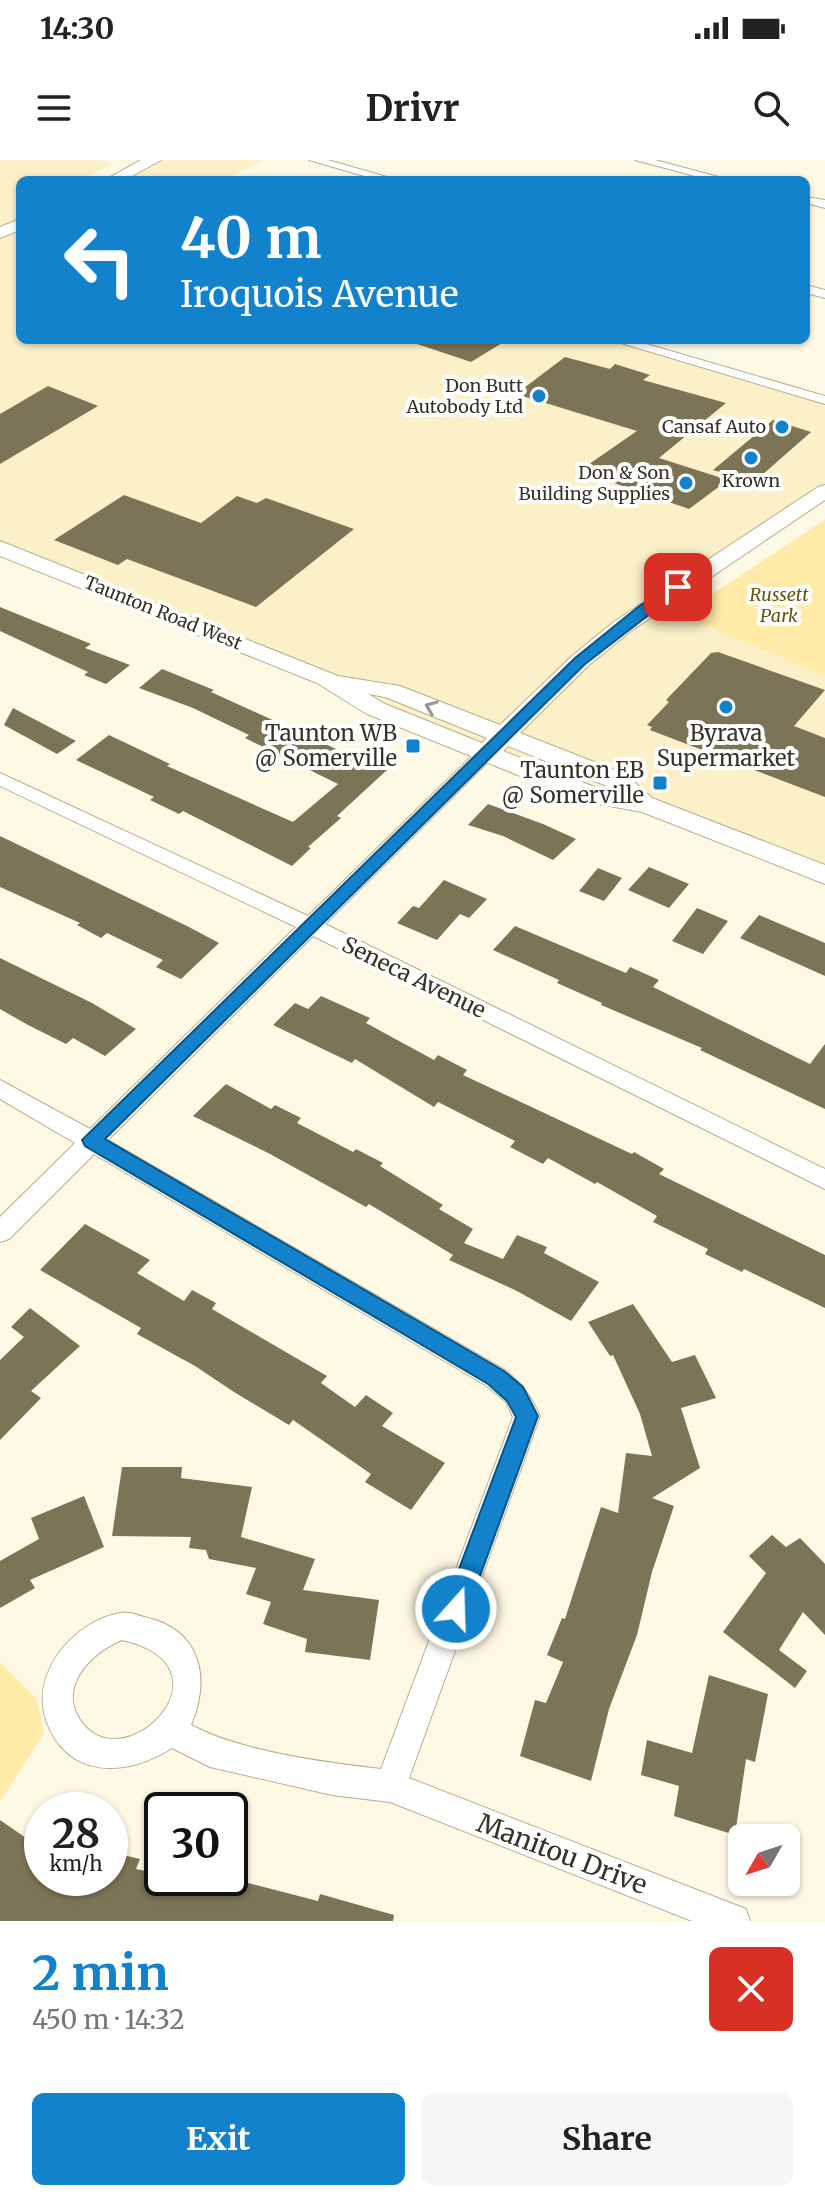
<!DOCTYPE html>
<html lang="en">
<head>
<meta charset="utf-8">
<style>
	:root { --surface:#fff; --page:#f6f6f6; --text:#222; --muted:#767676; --accent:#1182cb }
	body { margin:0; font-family:Merriweather,serif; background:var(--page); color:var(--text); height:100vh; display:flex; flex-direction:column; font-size:30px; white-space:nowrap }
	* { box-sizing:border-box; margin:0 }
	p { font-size:26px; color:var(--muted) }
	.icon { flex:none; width:44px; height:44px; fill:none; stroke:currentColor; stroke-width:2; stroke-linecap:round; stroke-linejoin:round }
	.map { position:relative; height:1761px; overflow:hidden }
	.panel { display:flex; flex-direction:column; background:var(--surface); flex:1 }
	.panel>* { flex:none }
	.hud { position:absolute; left:16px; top:16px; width:794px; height:168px; border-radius:12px; box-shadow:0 2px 6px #0004; background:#1182cb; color:#fff; overflow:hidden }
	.needle { width:52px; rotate:231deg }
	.fabs { position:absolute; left:728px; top:1664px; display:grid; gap:16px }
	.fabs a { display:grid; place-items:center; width:72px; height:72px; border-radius:12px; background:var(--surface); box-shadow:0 2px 6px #0004; font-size:40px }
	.speed { position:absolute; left:24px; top:1632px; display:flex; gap:16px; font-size:40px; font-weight:700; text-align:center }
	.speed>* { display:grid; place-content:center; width:104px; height:104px; border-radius:50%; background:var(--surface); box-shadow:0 2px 6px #0004; line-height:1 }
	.speed small { font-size:20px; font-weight:400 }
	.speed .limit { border:4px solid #111; border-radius:12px; background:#fff; color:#111 }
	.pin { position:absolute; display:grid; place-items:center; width:68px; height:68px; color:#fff; margin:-34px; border-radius:16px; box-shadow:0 4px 12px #0006 }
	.me { position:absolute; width:88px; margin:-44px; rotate:20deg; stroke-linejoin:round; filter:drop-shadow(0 0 6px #0008) }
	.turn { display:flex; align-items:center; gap:28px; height:168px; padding:0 32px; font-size:36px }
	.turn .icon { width:104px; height:104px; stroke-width:2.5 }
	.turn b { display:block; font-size:56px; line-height:68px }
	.round { display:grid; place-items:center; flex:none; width:84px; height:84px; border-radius:12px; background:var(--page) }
	.head { display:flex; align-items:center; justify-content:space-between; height:136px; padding:0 32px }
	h1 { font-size:48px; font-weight:700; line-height:60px; color:var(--accent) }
	.action { display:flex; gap:16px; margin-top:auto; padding:16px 32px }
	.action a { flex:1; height:92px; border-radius:12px; background:var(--accent); color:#fff; font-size:32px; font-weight:700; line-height:92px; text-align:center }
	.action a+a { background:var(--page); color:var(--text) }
	.status { display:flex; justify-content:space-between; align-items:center; height:56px; padding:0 40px; background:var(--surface); direction:ltr }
	.status svg { height:22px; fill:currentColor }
	header { display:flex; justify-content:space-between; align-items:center; height:104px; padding:0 32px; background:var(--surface); font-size:36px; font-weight:700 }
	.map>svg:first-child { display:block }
</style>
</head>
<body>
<div class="status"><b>14:30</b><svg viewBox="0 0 49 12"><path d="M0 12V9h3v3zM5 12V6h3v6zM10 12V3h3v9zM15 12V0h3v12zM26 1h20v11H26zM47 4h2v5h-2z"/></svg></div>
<header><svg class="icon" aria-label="menu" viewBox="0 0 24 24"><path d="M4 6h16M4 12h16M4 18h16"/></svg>Drivr<svg class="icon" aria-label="search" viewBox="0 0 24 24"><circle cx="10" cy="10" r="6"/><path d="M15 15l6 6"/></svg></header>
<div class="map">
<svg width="825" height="1761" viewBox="0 0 825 1761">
	<rect width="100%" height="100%" fill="#fef9e5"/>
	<!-- built -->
	<g fill="#fbf0c7">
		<path d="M0,0h98l15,4 -34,16h-59v38l-20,13z"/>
		<path d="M153,0h111l-40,20h-111z"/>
		<path d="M20,64v116h597l208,60v91l-172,112 172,73v205l-294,-110 -206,-93 -325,-130v-315z"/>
	</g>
	<!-- green -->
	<g fill="#fdeba7">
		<path d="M825,359v157l-144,-61 133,-88z"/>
		<path d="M0,1502l37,37 7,34 -44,69z"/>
	</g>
	<!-- building -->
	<g fill="#7c7456">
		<path d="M417,180h90l-36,22 -54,-18z"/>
		<path d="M565,197l45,12 5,-5 35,11 -7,5 83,23 -67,55 69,22 -39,29 -110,-38 58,-40 -121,-37z"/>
		<path d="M48,226l50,20 -98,58v-50z"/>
		<path d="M773,260l38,12 -57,50 -41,-12z"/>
		<path d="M124,335l77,28 36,-27 20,7 9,-5 88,31 -98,78 -129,-48 -9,6 -64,-25z"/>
		<path d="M0,447l91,37 -6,4 45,17 -24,19 -22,-9 4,-3 -88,-41z"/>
		<path d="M718,492l107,38 -31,36 31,12v59l-175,-67 2,-3 -5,-2 22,-23 -3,-2 45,-47z"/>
		<path d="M162,509l52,21 -3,2 145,66 14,-12 30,12 -63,58 4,2 -33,29 3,1 -19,18 -109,-55 -4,3 -29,-14 4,-3 -78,-37 33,-25 61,29 -3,2 126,56 45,-38 -93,-46 4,-3 -56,-27 -54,-20z"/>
		<path d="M13,548l63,33 -19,13 -53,-29z"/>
		<path d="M488,644l55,20 33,15 -23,21 -50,-24 -35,-11z"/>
		<path d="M0,676l189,91 30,16 -38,36 -25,-12 7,-7 -56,-27 -6,5 -24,-13 3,-2 -80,-36z"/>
		<path d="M649,707l40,17 -20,24 -41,-18z"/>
		<path d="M598,708l24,10 -18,23 -25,-10z"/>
		<path d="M444,720l43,19 -18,19 -9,-4 -23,26 -40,-17 16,-17 6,2z"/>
		<path d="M697,748l31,13 -25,33 -31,-13z"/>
		<path d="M759,755l66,28v33l-85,-38z"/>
		<path d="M515,766l111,47 4,-6 29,13 -6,7 157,77 15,-20v65l-125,-59 2,-2 -101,-43 1,-2 -45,-20 2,-3 -66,-30z"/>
		<path d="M0,798l92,45 44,26 -31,27 -32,-18 -7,6 -38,-19 -28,-16z"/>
		<path d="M321,836l49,22 -4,5 68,37 4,-5 29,15 -4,5 169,79 2,-2 30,17 -5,5 166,81v53l-81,-39 -2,3 -37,-18 3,-5 -55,-27 4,-6 -60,-34 -2,2 -47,-26 -5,6 -33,-17 5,-6 -77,-39 -4,5 -79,-48 -3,4 -79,-38 22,-22 13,6z"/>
		<path d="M226,924l45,25 4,-4 26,13 -4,5 56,29 3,-3 27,14 -3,3 63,39 -4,4 34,20 -9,14 39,16 14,-24 30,12 -3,6 55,29 -28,39 -56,-31 -66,-30 4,-5 -84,-51 -3,3 -96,-53 -77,-38z"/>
		<path d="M85,1064l65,36 -13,13 47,28 8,-11 24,13 -4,6 115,67 -6,7 34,24 11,-12 27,18 -11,13 63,37 -34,47 -46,-28 6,-8 -78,-54 -4,5 -55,-33 -39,-26 -58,-32 4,-6 -101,-58z"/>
		<path d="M633,1144l39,58 23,-7 21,43 -35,10 19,60 -48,30 22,8 -22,66 -15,63 -28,74 -18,72 -71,-25 15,-56 11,3 17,-41 -16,-7 15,-37 3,1 36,-112 17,6 8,-60 26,3 -12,-42 -27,-59 -3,1 -22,-34z"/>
		<path d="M30,1148l50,38 -49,45 10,7 -41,42v-80l24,-23 -13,-10z"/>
		<path d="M122,1307h60l-1,11 71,9 -11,50 74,22 -12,31 76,10 -9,60 -65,-8 2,-13 -44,-15 8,-22 -25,-8 10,-26 -47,-9 -3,-9 -17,-2 2,-11 -79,-1z"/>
		<path d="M84,1336l20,51 -74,33 5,8 -35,20v-47l39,-22 -8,-21z"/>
		<path d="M772,1375l14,12 14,-9 25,26v71l-22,-23 -24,38 28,21 -12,17 -72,-56 43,-59 -17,-17z"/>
		<path d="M709,1515l59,19 -13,68 -9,-3 -11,76 -61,-19 5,-30 -38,-11 6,-35 45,13z"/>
		<path d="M0,1660l42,29v29h68v-26l30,7 -4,10 26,5v4h25l56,10 1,-6 74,19 2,-7 74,21 -1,6h-393z"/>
	</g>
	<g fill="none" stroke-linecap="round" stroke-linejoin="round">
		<defs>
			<g id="street">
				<path d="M309,0h19l69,20h-19z"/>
				<path d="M635,0h20l75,20h-20z"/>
				<path d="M806,37l19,3v8l-19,-5z"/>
				<path d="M806,125l19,5v8l-19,-5z"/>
				<path d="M611,180h22l192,56v8z"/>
				<path d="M486,587l9,6 -2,4 -168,167 500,245v20l-512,-253 -205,204 397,230c17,14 26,26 35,46l-131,362 337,131 4,12h-58l-302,-119 -58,-7 -122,-28 -38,-19c-45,29 -105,32 -126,-28 -16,-47 28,-99 74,-107 7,-2 17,2 24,4 57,12 67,60 47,108 51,27 132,37 190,44l132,-352 -7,-15 -19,-16 -393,-232 -85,85 -9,3v-25l75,-74 -75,-44v-19l90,49 206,-202 -296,-141v-13l308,143 171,-167zM122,1480c115,26 7,138 -38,85 -29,-34 4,-71 38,-85z"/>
			</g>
			<g id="secondary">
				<path d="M141,0h20l-36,20h-20z"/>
				<path d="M20,59v11l-20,8v-11z"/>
				<path d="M825,325v15l-194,131 -43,35 -68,67 105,41 27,24 173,67v19l-183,-72 -60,-11 -215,-87 -50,-31 -317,-127v-15l338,135 62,10 100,39 72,-69 43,-35 203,-134zM368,534l17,3 102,41 -5,5 -97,-39zM508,586l99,40 6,5 -16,-3 -94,-37z"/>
			</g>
		</defs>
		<!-- street casing -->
		<use href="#street" stroke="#b6ae8e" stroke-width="2"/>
		<!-- secondary casing -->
		<use href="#secondary" stroke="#b6ae8e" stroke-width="2"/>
		<!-- street -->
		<use href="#street" fill="#fff" fill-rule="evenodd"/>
		<!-- secondary -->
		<use href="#secondary" fill="#fff" fill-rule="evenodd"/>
	</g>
	<!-- one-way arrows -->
	<defs><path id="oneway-chevron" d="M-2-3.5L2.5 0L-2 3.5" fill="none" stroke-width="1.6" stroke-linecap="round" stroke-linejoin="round" transform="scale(2)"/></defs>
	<use stroke="#9a9892" href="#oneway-chevron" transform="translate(431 547) rotate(-158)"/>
	<!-- route -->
	<path fill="#1182cb" stroke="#0b5484" stroke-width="2" d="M673,424l12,3 -100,77 -480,475 399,232 19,16 15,29 -70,193 -4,8 -8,3 -8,-3 -4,-8 72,-192 -9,-16 -19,-17 -403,-238 -3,-6 493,-482 63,-51z"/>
	<!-- markers -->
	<g fill="#1182cb" stroke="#fff" stroke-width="3">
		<circle cx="539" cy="236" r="8"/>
		<circle cx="782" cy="267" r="8"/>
		<circle cx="751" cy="298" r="8"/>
		<circle cx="686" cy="323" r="8"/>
		<circle cx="726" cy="547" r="8"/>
		<rect x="405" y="578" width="16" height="16" rx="4"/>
		<rect x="652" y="615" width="16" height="16" rx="4"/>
	</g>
	<g text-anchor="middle" stroke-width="8" stroke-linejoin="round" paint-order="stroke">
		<!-- far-poi labels -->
		<g font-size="18" fill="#363225" stroke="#fff" text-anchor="end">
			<text x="523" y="232">Don Butt<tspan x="523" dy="21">Autobody Ltd</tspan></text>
			<text x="766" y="273">Cansaf Auto</text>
			<text x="670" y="319">Don &amp; Son<tspan x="670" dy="21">Building Supplies</tspan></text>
			<text x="751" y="327" text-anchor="middle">Krown</text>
		</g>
		<!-- far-park labels -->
		<g font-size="18" font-style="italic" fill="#665607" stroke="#fff">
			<text x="779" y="441">Russett<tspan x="779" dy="21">Park</tspan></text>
		</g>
		<!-- far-street labels -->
		<g font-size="18" fill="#363225" stroke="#fff">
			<text transform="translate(163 453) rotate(22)" y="6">Taunton Road West</text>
		</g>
		<!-- poi labels -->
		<g font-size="22" fill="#363225" stroke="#fff" text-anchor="end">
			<text x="397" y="581">Taunton WB<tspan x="397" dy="25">@ Somerville</tspan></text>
			<text x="726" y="581" text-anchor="middle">Byrava<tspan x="726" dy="25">Supermarket</tspan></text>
			<text x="644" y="618">Taunton EB<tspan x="644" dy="25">@ Somerville</tspan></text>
		</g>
		<!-- street labels -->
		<g font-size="22" fill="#363225" stroke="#fff">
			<text transform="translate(414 817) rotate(26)" y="8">Seneca Avenue</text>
		</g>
		<!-- near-street labels -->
		<g font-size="26" fill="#363225" stroke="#fff">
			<text transform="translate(562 1694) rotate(21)" y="9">Manitou Drive</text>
		</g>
	</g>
</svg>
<div class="fabs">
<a><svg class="needle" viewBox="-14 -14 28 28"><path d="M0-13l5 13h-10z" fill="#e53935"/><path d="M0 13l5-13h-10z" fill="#767676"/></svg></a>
</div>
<div class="speed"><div>28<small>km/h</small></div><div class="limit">30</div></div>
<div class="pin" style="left:678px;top:427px;background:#d93025"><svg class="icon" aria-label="arrive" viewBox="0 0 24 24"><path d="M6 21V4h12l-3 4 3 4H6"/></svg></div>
<svg class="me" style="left:456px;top:1449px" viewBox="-20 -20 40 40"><circle r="17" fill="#1182cb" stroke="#fff" stroke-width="3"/><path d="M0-11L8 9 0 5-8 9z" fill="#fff"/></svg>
<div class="hud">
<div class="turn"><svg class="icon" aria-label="left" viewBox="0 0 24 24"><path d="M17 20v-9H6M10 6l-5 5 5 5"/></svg><div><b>40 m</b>Iroquois Avenue</div></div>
</div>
</div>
<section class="panel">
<div class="head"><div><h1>2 min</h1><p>450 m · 14:32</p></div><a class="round" style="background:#d93025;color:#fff"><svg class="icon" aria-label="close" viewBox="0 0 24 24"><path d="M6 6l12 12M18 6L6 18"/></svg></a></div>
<div class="action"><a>Exit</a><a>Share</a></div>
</section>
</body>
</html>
